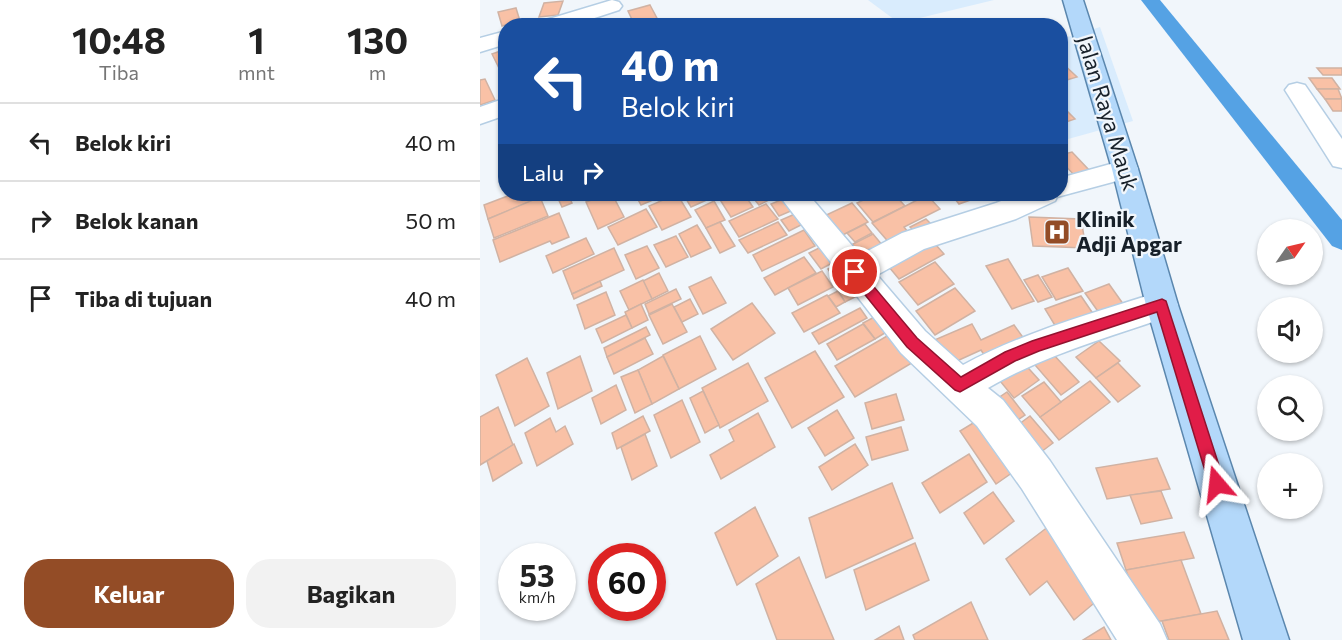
<!DOCTYPE html>
<html lang="id">
<head>
<meta charset="utf-8">
<style>
	:root { --surface:#fff; --page:#f2f2f2; --text:#222; --muted:#767676; --line:#e0e0e0; --accent:#934c26 }
	body { margin:0; font-family:Commissioner,sans-serif; background:var(--page); color:var(--text); height:100vh; display:flex; flex-direction:column; font-size:22px; white-space:nowrap }
	* { box-sizing:border-box; margin:0 }
	p { font-size:20px; color:var(--muted) }
	.icon { flex:none; width:33px; height:33px; fill:none; stroke:currentColor; stroke-width:2; stroke-linecap:round; stroke-linejoin:round }
	.map { position:relative; flex:1; overflow:hidden }
	.details { display:flex; flex-direction:column; background:var(--surface); width:480px }
	.details>* { flex:none }
	.guide { position:absolute; left:18px; top:18px; width:570px; height:183px; border-radius:24px; box-shadow:0 2px 4px #0004; background:#1a4fa0; color:#fff; overflow:hidden }
	.needle { width:39px; rotate:56deg }
	.controls { position:absolute; left:777px; top:219px; display:grid; gap:12px }
	.controls a { display:grid; place-items:center; width:66px; height:66px; border-radius:50%; background:var(--surface); box-shadow:0 2px 4px #0004; font-size:30px }
	.speed { position:absolute; left:18px; top:543px; display:flex; gap:12px; font-size:30px; font-weight:700; text-align:center }
	.speed>* { display:grid; place-content:center; width:78px; height:78px; border-radius:50%; background:var(--surface); box-shadow:0 2px 4px #0004; line-height:1 }
	.speed small { font-size:15px; font-weight:400 }
	.speed .limit { border:9px solid #d22; background:#fff; color:#111 }
	.pin { position:absolute; display:grid; place-items:center; width:51px; height:51px; color:#fff; margin:-26px; border:3px solid #fff; border-radius:50%; box-shadow:0 2px 6px #0007 }
	.me { position:absolute; width:66px; margin:-33px; rotate:343deg; stroke-linejoin:round; filter:drop-shadow(0 0 4px #0008) }
	.turn { display:flex; align-items:center; gap:21px; height:126px; padding:0 24px; font-size:27px }
	.turn .icon { width:78px; height:78px; stroke-width:2.5 }
	.turn b { display:block; font-size:42px; line-height:51px }
	.then { display:flex; align-items:center; height:57px; padding:0 24px; background:#0003; gap:12px; font-size:22px }
	.eta { display:flex; justify-content:space-evenly; align-items:center; height:102px; text-align:center }
	.eta b { font-size:36px; font-weight:700; line-height:42px }
	.button { display:flex; gap:12px; margin-top:auto; padding:12px 24px }
	.button a { flex:1; height:69px; border-radius:24px; background:var(--accent); color:#fff; font-size:24px; font-weight:700; line-height:69px; text-align:center }
	.button a+a { background:var(--page); color:var(--text) }
	ul { padding:0; list-style:none }
	li { display:flex; align-items:center; gap:18px; height:78px; padding:0 24px; border-top:2px solid var(--line) }
	li div { flex:1 }
	li b { display:block; font-size:22px }
	li em { font-style:normal }
	main { display:flex; flex:1; min-height:0 }
	.map>svg:first-child { display:block }
</style>
</head>
<body>
<main>
<section class="details">
<div class="eta">
<div><b>10:48</b><p>Tiba</p></div>
<div><b>1</b><p>mnt</p></div>
<div><b>130</b><p>m</p></div>
</div>
<ul>
<li><svg class="icon" aria-label="left" viewBox="0 0 24 24"><path d="M17 20v-9H6M10 6l-5 5 5 5"/></svg><div><b>Belok kiri</b></div><em>40 m</em></li>
<li><svg class="icon" aria-label="right" viewBox="0 0 24 24"><path d="M7 20v-9h11M14 6l5 5-5 5"/></svg><div><b>Belok kanan</b></div><em>50 m</em></li>
<li><svg class="icon" aria-label="arrive" viewBox="0 0 24 24"><path d="M6 21V4h12l-3 4 3 4H6"/></svg><div><b>Tiba di tujuan</b></div><em>40 m</em></li>
</ul>
<div class="button"><a>Keluar</a><a>Bagikan</a></div>
</section>
<div class="map">
<svg width="862" height="640" viewBox="0 0 862 640">
	<rect width="100%" height="100%" fill="#f1f6fb"/>
	<!-- built -->
	<g fill="#d9ecfd">
		<path d="M388,0h126l-95,23z"/>
		<path d="M620,27l33,94 -72,20v-102z"/>
	</g>
	<g fill="none" stroke-linecap="round" stroke-linejoin="round">
		<!-- canal -->
		<path fill="#55a2e4" fill-rule="evenodd" d="M661,0h19l182,220v30l-10,-4z"/>
	</g>
	<!-- building -->
	<g fill="#f9c1a6" stroke="#d0b2a3" stroke-width="1.5">
		<path d="M83,1l-5,14 -19,2 5,-14z"/>
		<path d="M170,5l9,17 -24,4 -7,-15z"/>
		<path d="M36,8l4,13 -18,5 -4,-14z"/>
		<path d="M26,49v19l-6,2 -8,-16z"/>
		<path d="M580,61l17,16 -17,5z"/>
		<path d="M837,68h25v7h-19z"/>
		<path d="M829,78h23l8,11h-23z"/>
		<path d="M5,79l10,21 -15,5v-25z"/>
		<path d="M837,89h21l4,10h-17z"/>
		<path d="M845,99h17v12h-9z"/>
		<path d="M583,107l12,12 -15,5v-16z"/>
		<path d="M592,152l17,18 -15,5 -14,-15v-5z"/>
		<path d="M33,194l3,2 21,-2 2,4 -51,21 -4,-14z"/>
		<path d="M76,194h12l4,9 -10,4z"/>
		<path d="M128,194h4l12,23 -26,12 -12,-27z"/>
		<path d="M155,194h32l-26,11z"/>
		<path d="M197,194l14,23 -29,13 -13,-24z"/>
		<path d="M203,194h37l-29,13z"/>
		<path d="M249,194h15l9,13 -22,10 -12,-19z"/>
		<path d="M270,194h31l-22,11z"/>
		<path d="M396,194h18l11,12 -32,16 -16,-19z"/>
		<path d="M471,194h29l2,2 -23,8z"/>
		<path d="M447,195l13,14 -36,18 7,9 -19,10 -20,-23z"/>
		<path d="M60,197l8,19 -54,22 -6,-19z"/>
		<path d="M303,199l8,12 -12,5 -8,-12z"/>
		<path d="M234,201l11,19 -19,8 -11,-18z"/>
		<path d="M372,203l16,19 -31,16 -15,-21z"/>
		<path d="M286,204l12,15 -39,18 -10,-16z"/>
		<path d="M166,209l11,18 -39,18 -10,-18z"/>
		<path d="M79,213l10,24 -17,7 -2,-3 -50,21 -7,-22z"/>
		<path d="M315,214l8,10 -14,7 -8,-11z"/>
		<path d="M549,217l52,2 5,29 -53,-2z"/>
		<path d="M446,219l8,8 -16,8 -8,-8z"/>
		<path d="M240,222l15,24 -15,7 -14,-25z"/>
		<path d="M298,222l9,13 -39,18 -9,-13z"/>
		<path d="M385,224l7,9 -17,9 -8,-9z"/>
		<path d="M217,225l14,23 -20,9 -12,-23z"/>
		<path d="M324,230l11,16 -53,25 -9,-16z"/>
		<path d="M393,234l15,18 -25,13 -14,-19z"/>
		<path d="M196,236l12,21 -22,10 -12,-22z"/>
		<path d="M449,237l15,17 -45,25 -15,-18z"/>
		<path d="M106,238l8,16 -41,19 -7,-17z"/>
		<path d="M345,245l11,16 -15,8 -12,-16z"/>
		<path d="M167,246l12,22 -23,11 -11,-24z"/>
		<path d="M134,248l10,22 -52,24 -9,-23z"/>
		<path d="M324,257l12,16 -41,22 -11,-17z"/>
		<path d="M528,259l26,42 -22,8 -26,-43z"/>
		<path d="M361,262l10,13 -14,8 -9,-14z"/>
		<path d="M455,262l19,22 -36,21 -19,-23z"/>
		<path d="M588,268l15,23 -27,9 -14,-23z"/>
		<path d="M342,271l11,16 -35,18 -10,-17z"/>
		<path d="M179,273l9,18 -16,8 -9,-18z"/>
		<path d="M558,275l14,22 -14,5 -14,-22z"/>
		<path d="M231,277l15,26 -23,11 -14,-27z"/>
		<path d="M163,280l9,19 -23,11 -9,-19z"/>
		<path d="M120,281l2,5 -28,13 -2,-5z"/>
		<path d="M371,281l10,13 -16,8 -9,-14z"/>
		<path d="M629,284l17,24 -24,9 -17,-24z"/>
		<path d="M475,288l20,23 -40,24 -19,-24z"/>
		<path d="M196,289l5,10 -32,15 -4,-10z"/>
		<path d="M358,291l7,11 -9,5 -8,-11z"/>
		<path d="M126,292l9,23 -30,14 -8,-24z"/>
		<path d="M347,295l13,18 -36,19 -12,-19z"/>
		<path d="M601,296l15,22 -37,14 -14,-23z"/>
		<path d="M210,299l8,15 -16,8 -8,-15z"/>
		<path d="M272,303l23,30 -42,27 -22,-31z"/>
		<path d="M161,304l7,16 -16,8 -7,-16z"/>
		<path d="M192,304l15,28 -24,12 -14,-29z"/>
		<path d="M380,308l7,10 -48,26 -7,-11z"/>
		<path d="M402,313l11,15 -18,11 -12,-16z"/>
		<path d="M146,315l6,13 -30,15 -6,-14z"/>
		<path d="M383,324l12,15 -38,21 -10,-16z"/>
		<path d="M492,324l9,16 33,-15 13,18 -39,18 -7,-11 -35,16 -14,-25z"/>
		<path d="M166,327l4,8 -43,22 -3,-9z"/>
		<path d="M414,332l21,29 -60,36 -20,-31z"/>
		<path d="M220,336l16,33 -37,20 -16,-34z"/>
		<path d="M165,338l8,16 -39,20 -7,-17z"/>
		<path d="M619,341l21,20 -24,17 -20,-21z"/>
		<path d="M335,351l29,46 -52,31 -27,-50z"/>
		<path d="M572,353l27,29 -18,13 -26,-30z"/>
		<path d="M100,356l12,35 -34,18 -11,-36z"/>
		<path d="M183,356l16,33 -27,15 -14,-34z"/>
		<path d="M47,358l22,48 -34,20 -19,-51z"/>
		<path d="M541,360l18,20 -25,18 -18,-22z"/>
		<path d="M268,363l20,38 -48,27 -18,-40z"/>
		<path d="M638,363l22,23 -22,16 -22,-24z"/>
		<path d="M158,370l14,34 -17,9 -14,-36z"/>
		<path d="M610,381l20,21 -51,38 -19,-23z"/>
		<path d="M564,382l17,20 -21,15 -18,-21z"/>
		<path d="M136,385l10,25 -25,14 -9,-26z"/>
		<path d="M223,391l16,34 -14,8 -15,-35z"/>
		<path d="M527,392l18,23 -19,13 -18,-23z"/>
		<path d="M416,394l8,26 -32,9 -7,-26z"/>
		<path d="M202,400l18,42 -29,16 -17,-43z"/>
		<path d="M18,407l15,38 -33,20v-48z"/>
		<path d="M357,410l17,28 -29,18 -17,-28z"/>
		<path d="M278,413l17,34 -54,32 -11,-24 24,-14 -5,-11z"/>
		<path d="M163,416l7,15 -33,18 -5,-16z"/>
		<path d="M550,416l23,27 -20,15 -22,-28z"/>
		<path d="M503,417l36,51 -23,16 -36,-53z"/>
		<path d="M70,418l6,14 9,-6 8,18 -36,22 -12,-33z"/>
		<path d="M421,427l7,23 -36,10 -6,-23z"/>
		<path d="M165,434l12,32 -25,14 -11,-33z"/>
		<path d="M34,444l8,19 -29,18 -6,-20z"/>
		<path d="M375,444l13,21 -36,25 -13,-23z"/>
		<path d="M489,454l18,28 -47,31 -18,-30z"/>
		<path d="M677,458l13,31 -63,10 -11,-31z"/>
		<path d="M412,483l21,55 -87,40 -17,-60z"/>
		<path d="M681,491l11,27 -31,6 -11,-29z"/>
		<path d="M513,492l21,29 -30,23 -20,-31z"/>
		<path d="M275,507l23,49 -41,29 -22,-52z"/>
		<path d="M573,523l52,71 -31,26 -27,-39 -17,14 -24,-36z"/>
		<path d="M704,532l10,26 -68,12 -9,-27z"/>
		<path d="M435,543l14,37 -63,30 -12,-40z"/>
		<path d="M319,557l35,83h-57l-21,-56z"/>
		<path d="M701,560l20,54 -57,10 -18,-54z"/>
		<path d="M491,602l17,38h-73l-2,-5z"/>
		<path d="M737,611l12,29h-60l-7,-19z"/>
		<path d="M419,626l5,14h-29z"/>
		<path d="M624,627l7,13h-28z"/>
	</g>
	<g fill="none" stroke-linecap="round" stroke-linejoin="round">
		<defs>
			<g id="street">
				<path d="M132,0l7,2 3,4 -3,4 -49,16h-34l3,-4z"/>
				<path d="M26,31v13l-26,8v-14z"/>
				<path d="M817,83l8,2 37,54v29l-9,-2 -48,-76 4,-5z"/>
				<path d="M26,98v17l-26,9v-17z"/>
				<path d="M645,160l10,2 3,7 -3,7 -78,21 -2,4 -39,18 -92,30 -47,26 48,56 38,34c63,-34 131,-52 199,-74l11,4 5,10 -5,10c-63,22 -127,39 -185,73l15,12 47,61 110,163 7,16h-50l-95,-151 -45,-63 -76,-73 -123,-159h30l52,61 42,-22 94,-30 23,-9h41v-16z"/>
			</g>
			<path id="primary" d="M583,0h20l55,169 40,136 111,335h-46l-97,-335 -34,-136z"/>
		</defs>
		<!-- street casing -->
		<use href="#street" stroke="#b5cee4" stroke-width="3"/>
		<!-- primary casing -->
		<use href="#primary" stroke="#5b87ae" stroke-width="3"/>
		<!-- street -->
		<use href="#street" fill="#fff" fill-rule="evenodd"/>
		<!-- primary -->
		<use href="#primary" fill="#b3d8fa" fill-rule="evenodd"/>
	</g>
	<!-- route -->
	<path fill="#e11d48" stroke="#92132f" stroke-width="1.5" d="M375,267l4,2 58,69 44,39 44,-25 27,-11 130,-42 4,2 59,183 -2,6 -6,2 -6,-2 -2,-6 -52,-172 -118,39 -24,10 -55,31 -5,-2 -48,-43 -57,-71 -2,-4z"/>
	<!-- icons -->
	<defs>
		<symbol id="hospital-square" viewBox="-11 -11 22 22"><rect x="-9" y="-9" width="18" height="18" rx="4" fill="#934c26" stroke="#f1f6fb"/><path d="M-5-5h3v3.5h4V-5h3V5h-3V1.5h-4V5h-3Z" fill="#fff"/></symbol>
	</defs>
	<g fill-rule="evenodd">
		<use href="#hospital-square" x="562" y="217" width="30" height="30"/>
	</g>
	<g text-anchor="middle" stroke-width="4.5" stroke-linejoin="round" paint-order="stroke">
		<!-- street labels -->
		<g font-size="22" fill="#172029" stroke="#f1f6fb">
			<text transform="translate(628 113) rotate(73)" y="8">Jalan Raya Mauk</text>
		</g>
		<!-- poi labels -->
		<g font-size="22" font-weight="bold" fill="#172029" stroke="#f1f6fb" text-anchor="start">
			<text x="596" y="227">Klinik<tspan x="596" dy="25">Adji Apgar</tspan></text>
		</g>
	</g>
</svg>
<div class="controls">
<a><svg class="needle" viewBox="-14 -14 28 28"><path d="M0-13l5 13h-10z" fill="#e53935"/><path d="M0 13l5-13h-10z" fill="#767676"/></svg></a>
<a><svg class="icon" aria-label="sound" viewBox="0 0 24 24"><path d="M4 9h4l5-4v14l-5-4H4zM17 9q2 3 0 6"/></svg></a>
<a><svg class="icon" aria-label="search" viewBox="0 0 24 24"><circle cx="10" cy="10" r="6"/><path d="M15 15l6 6"/></svg></a>
<a>+</a>
</div>
<div class="speed"><div>53<small>km/h</small></div><div class="limit">60</div></div>
<div class="pin" style="left:375px;top:272px;background:#d93025"><svg class="icon" aria-label="arrive" viewBox="0 0 24 24"><path d="M6 21V4h12l-3 4 3 4H6"/></svg></div>
<svg class="me" style="left:737px;top:484px" viewBox="-20 -20 40 40"><path d="M0-17L14 15 0 8-14 15z" fill="#e11d48" stroke="#fff" stroke-width="4"/></svg>
<div class="guide">
<div class="turn"><svg class="icon" aria-label="left" viewBox="0 0 24 24"><path d="M17 20v-9H6M10 6l-5 5 5 5"/></svg><div><b>40 m</b>Belok kiri</div></div>
<div class="then">Lalu<svg class="icon" aria-label="right" viewBox="0 0 24 24"><path d="M7 20v-9h11M14 6l5 5-5 5"/></svg></div>
</div>
</div>
</main>
</body>
</html>
